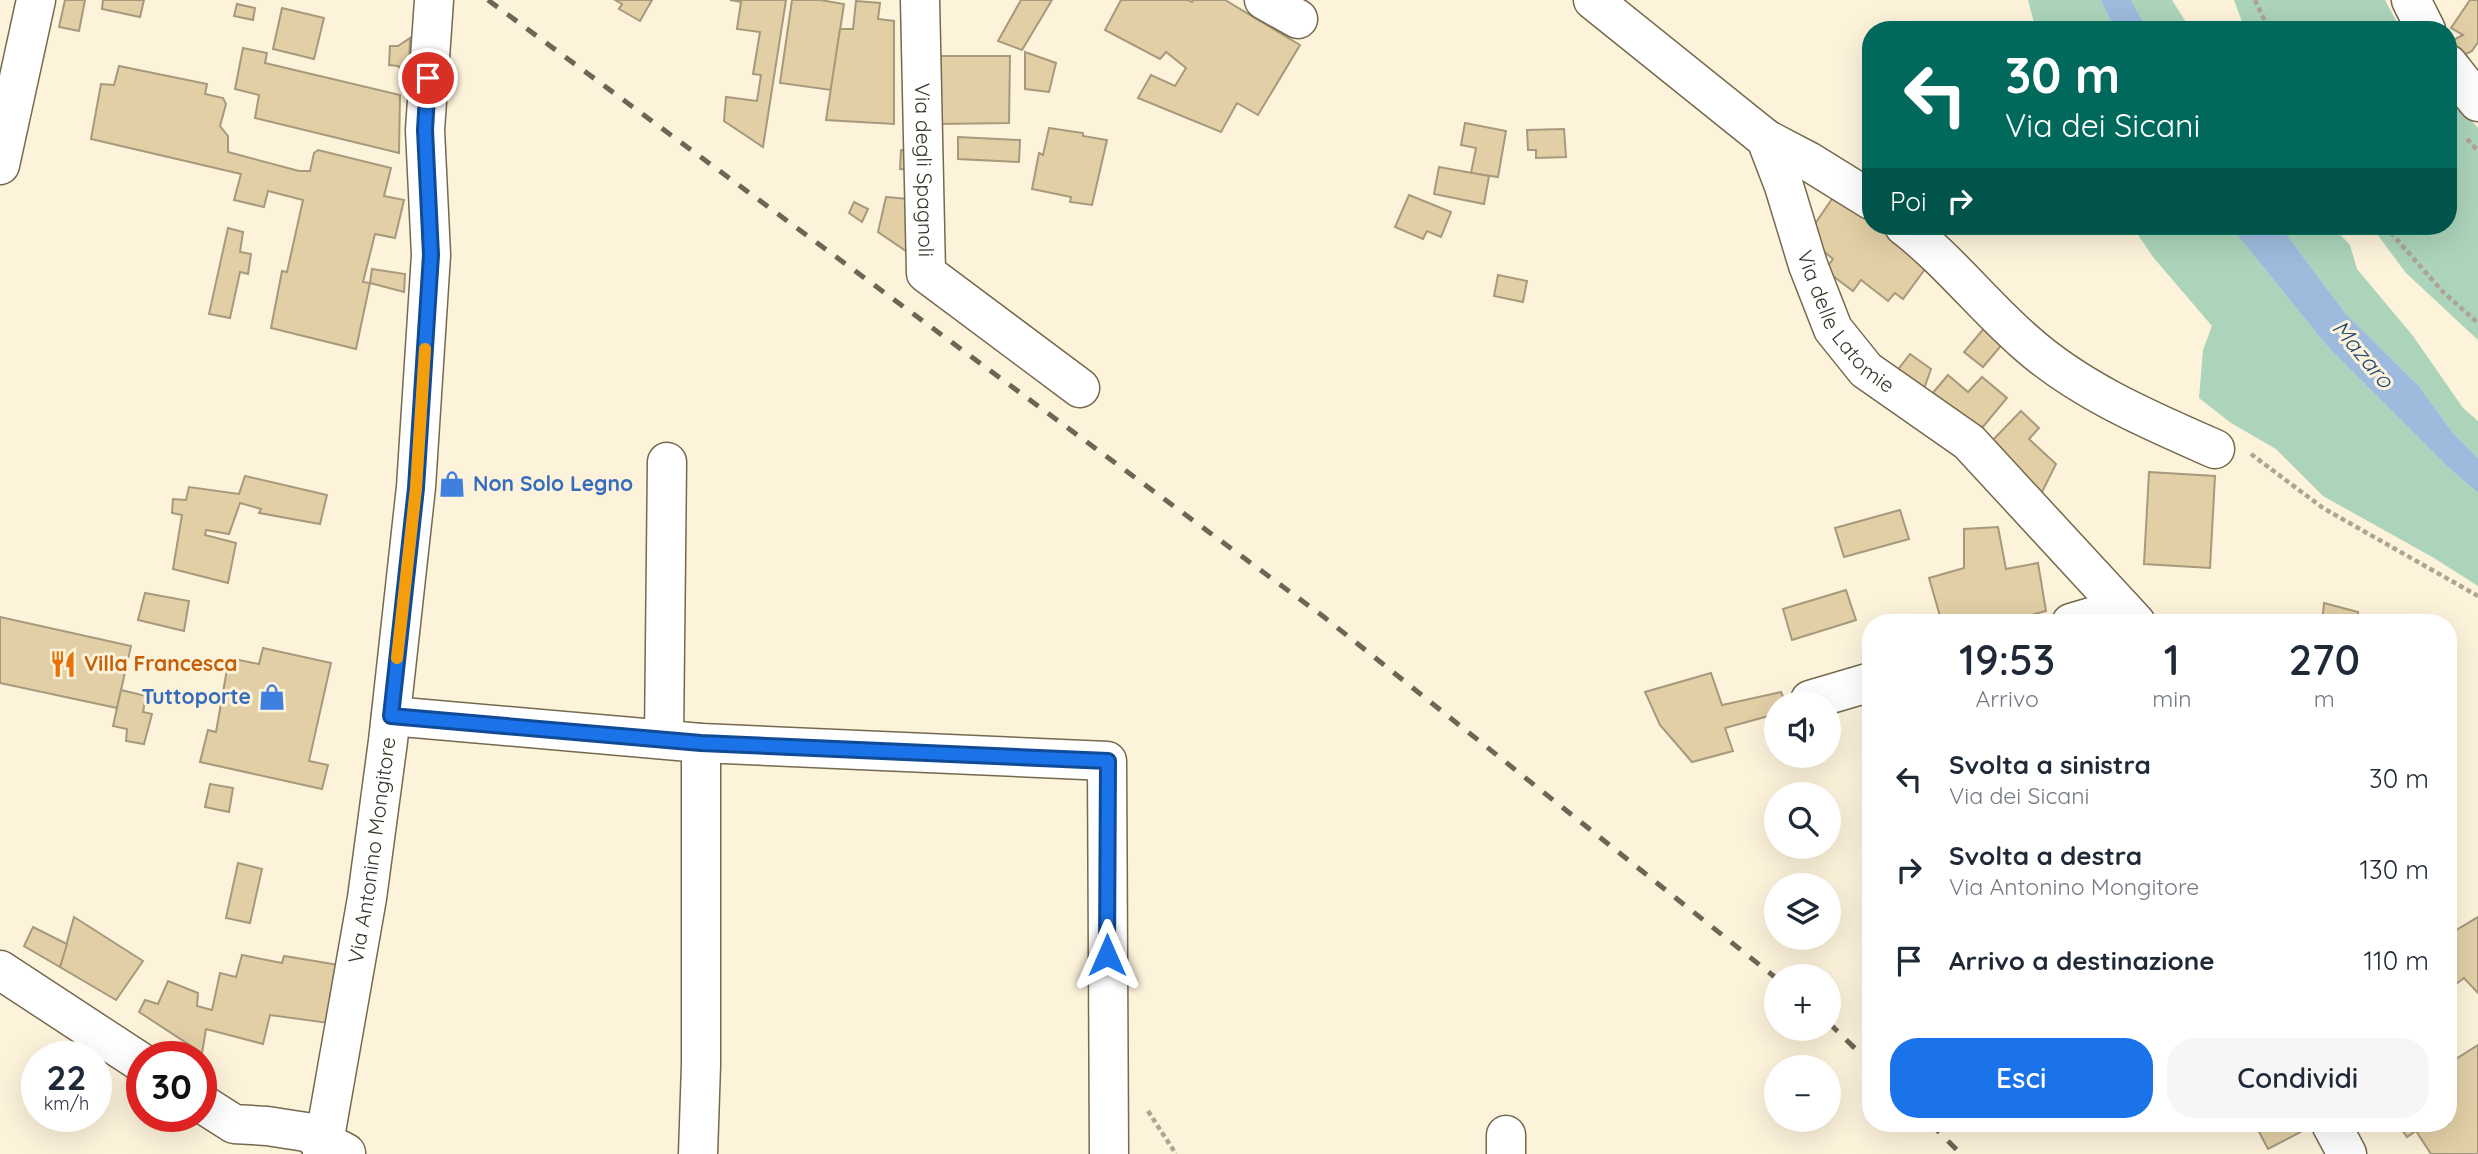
<!DOCTYPE html>
<html lang="it">
<head>
<meta charset="utf-8">
<style>
	:root { --surface:#fff; --page:#f6f6f7; --text:#1f2937; --muted:#747a83; --accent:#1a73e8 }
	body { margin:0; font-family:Quicksand,sans-serif; background:var(--page); color:var(--text); height:100vh; display:flex; flex-direction:column; font-size:26px; white-space:nowrap }
	* { box-sizing:border-box; margin:0 }
	p { font-size:23px; color:var(--muted) }
	.icon { flex:none; width:38px; height:38px; fill:none; stroke:currentColor; stroke-width:2; stroke-linecap:round; stroke-linejoin:round }
	.map { position:relative; flex:1; overflow:hidden }
	.details { position:absolute; left:1862px; top:614px; width:595px; height:518px; display:flex; flex-direction:column; background:var(--surface); border-radius:28px; box-shadow:0 7px 28px #0002 }
	.details>* { flex:none }
	.guide { position:absolute; left:1862px; top:21px; width:595px; height:214px; border-radius:28px; box-shadow:0 7px 28px #0002; background:#00695c; color:#fff; overflow:hidden }
	.buttons { position:absolute; left:1764px; top:691px; display:grid; gap:14px }
	.buttons a { display:grid; place-items:center; width:77px; height:77px; border-radius:50%; background:var(--surface); box-shadow:0 7px 28px #0002; font-size:35px }
	.speed { position:absolute; left:21px; top:1041px; display:flex; gap:14px; font-size:35px; font-weight:700; text-align:center }
	.speed>* { display:grid; place-content:center; width:91px; height:91px; border-radius:50%; background:var(--surface); box-shadow:0 7px 28px #0002; line-height:1 }
	.speed small { font-size:18px; font-weight:400 }
	.speed .limit { border:10px solid #d22; background:#fff; color:#111 }
	.pin { position:absolute; display:grid; place-items:center; width:60px; height:60px; color:#fff; margin:-30px; border:4px solid #fff; border-radius:50%; box-shadow:0 2px 7px #0007 }
	.me { position:absolute; width:77px; margin:-38px; rotate:0deg; stroke-linejoin:round; filter:drop-shadow(0 0 5px #0008) }
	.turn { display:flex; align-items:center; gap:24px; height:147px; padding:0 28px; font-size:32px }
	.turn .icon { width:91px; height:91px; stroke-width:2.5 }
	.turn b { display:block; font-size:49px; line-height:60px }
	.then { display:flex; align-items:center; height:66px; padding:0 28px; background:#0003; gap:14px; font-size:26px }
	.eta { display:flex; justify-content:space-evenly; align-items:center; height:119px; text-align:center }
	.eta b { font-size:42px; font-weight:600; line-height:49px }
	.action { display:flex; gap:14px; margin-top:auto; padding:14px 28px }
	.action a { flex:1; height:80px; border-radius:28px; background:var(--accent); color:#fff; font-size:28px; font-weight:600; line-height:80px; text-align:center }
	.action a+a { background:var(--page); color:var(--text) }
	ul { padding:0; list-style:none }
	li { display:flex; align-items:center; gap:21px; height:91px; padding:0 28px }
	li div { flex:1 }
	li b { display:block; font-size:26px }
	li em { font-style:normal }
	.map>svg:first-child { display:block }
</style>
</head>
<body>
<div class="map">
<svg width="2478" height="1154" viewBox="0 0 2478 1154">
	<rect width="100%" height="100%" fill="#fdf2da"/>
	<!-- green -->
	<g fill="#abd4ba">
		<path d="M2028,0h73l14,30h-79z"/>
		<path d="M2131,0h41l19,30h-43z"/>
		<path d="M2234,0h151l16,30h-156z"/>
		<path d="M2448,95l30,33v212l-72,-67 -35,-47h77z"/>
		<path d="M2132,226h98l98,121 120,120 30,26v93l-44,-28 -111,-62 -47,-47 -45,-26 -32,-25 4,-48 9,-24 -59,-69z"/>
		<path d="M2280,226h52l18,19 7,24 56,67 50,72 15,13v37l-25,-25 -35,-48 -72,-71z"/>
	</g>
	<!-- water -->
	<g fill="#9ebadd">
		<path d="M2101,0h30l17,30h-33z"/>
		<path d="M2230,226h50l66,88 72,71 35,48 25,25v35l-30,-26 -120,-120z"/>
	</g>
	<!-- building -->
	<g fill="#e2cfa6" stroke="#a6997c" stroke-width="2">
		<path d="M65,0h20l-6,31 -20,-4z"/>
		<path d="M103,0h41l-4,17 -38,-8z"/>
		<path d="M615,0h37l-12,21 -21,-12 3,-5z"/>
		<path d="M730,0h56l-23,147 -39,-26 2,-24 31,4 4,-26 -8,-1 7,-42 -23,-3 4,-27z"/>
		<path d="M792,0h28l24,4 -13,86 -51,-7z"/>
		<path d="M1021,0h31l-30,50 -24,-9z"/>
		<path d="M1121,0h67l4,2 1,-2h32l75,45 -42,70 -21,-12 -16,29 -83,-34 13,-23 24,11 11,-18 -20,-16 -6,7 -55,-29z"/>
		<path d="M2470,0h8v42l-6,9 -16,8 -8,-16 15,-8 -12,-7z"/>
		<path d="M856,1l24,2 -2,16 16,2v103l-68,-4 14,-91h13z"/>
		<path d="M237,4l18,4 -2,12 -19,-4z"/>
		<path d="M282,8l42,10 -10,41 -41,-10z"/>
		<path d="M410,38l-1,37 -11,-9 -9,-1 1,-19h8z"/>
		<path d="M243,48l24,5 -2,10 135,32 -1,58 -144,-35 4,-23 -24,-6z"/>
		<path d="M1025,52l31,11 -7,29 -24,-3z"/>
		<path d="M937,56h73l-1,67 -71,1z"/>
		<path d="M119,66l88,18 -2,10 18,4 3,6 -6,22 8,10v16l71,19h11l4,-18 4,-3 73,18 -7,28 20,4 -9,38 -20,-4 -12,48 7,1 -14,66 -85,-21 11,-57 5,1 16,-72 -35,-9 -4,16 -30,-7 7,-26 -150,-35 10,-55 13,1z"/>
		<path d="M1465,123l41,8 -8,46 -27,-4 5,-25 -15,-3z"/>
		<path d="M1049,128l34,5v3l24,4 -15,65 -22,-3 1,-5 -39,-8 7,-36 4,2z"/>
		<path d="M1564,129l2,28 -30,1v-8h-8l-1,-20z"/>
		<path d="M958,137l62,3 -1,22 -61,-3z"/>
		<path d="M901,150l10,1v19l-11,-1z"/>
		<path d="M1439,167l50,9 -5,28 -50,-10z"/>
		<path d="M1836,193l35,27v6h7l50,39 -25,34 -8,-6 -7,8 -27,-21 -8,11 -28,-21 8,-11 -27,-22z"/>
		<path d="M1409,195l42,17 -10,25 -14,-6 -4,8 -28,-12z"/>
		<path d="M886,197l22,2 1,54 -31,-21z"/>
		<path d="M854,202l14,7 -6,13 -13,-9z"/>
		<path d="M228,228l15,4 -3,20 11,2 -3,20 -8,-2 -10,46 -21,-4z"/>
		<path d="M372,269l33,5 -1,18 -34,-9z"/>
		<path d="M1498,275l29,6 -4,21 -29,-6z"/>
		<path d="M1986,326l19,15 -22,26 -19,-15z"/>
		<path d="M1910,354l21,15 -7,20 -28,-17z"/>
		<path d="M1948,375l20,17 14,-15 25,21 -30,36 -46,-39z"/>
		<path d="M2021,411l18,17 -10,11 27,25 -17,34 -52,-52z"/>
		<path d="M2149,472l66,4 -5,92 -66,-4z"/>
		<path d="M245,476l82,19 -7,29 -61,-11 2,-4 -21,-6 -11,31 -23,-4 -1,5 31,8 -8,40 -55,-14 9,-54 -10,-2 1,-14 13,1 3,-13 50,7z"/>
		<path d="M1900,510l9,29 -65,18 -9,-29z"/>
		<path d="M1998,527l8,42 32,-6 8,48 -48,12h-56l-13,-45 35,-10v-39z"/>
		<path d="M1846,590l10,30 -64,20 -9,-31z"/>
		<path d="M145,593l44,8 -5,30 -46,-11z"/>
		<path d="M2324,603l34,9v11h-36z"/>
		<path d="M0,617l131,29 -14,62 -117,-25z"/>
		<path d="M263,648l68,15 -22,98 19,4 -6,24 -122,-27 8,-32 8,2 13,-74 30,6z"/>
		<path d="M1711,673l11,32 59,-13 5,12h-10v10l-51,14 8,23 -41,11 -32,-37 -15,-33z"/>
		<path d="M121,690l25,6 -3,16 9,2 -8,30 -18,-3 1,-12 -14,-3z"/>
		<path d="M210,784l23,4 -4,24 -24,-5z"/>
		<path d="M238,863l24,6 -12,54 -24,-5z"/>
		<path d="M74,917l69,44 -27,39 -56,-33z"/>
		<path d="M2478,917v76l-14,-15 -16,12v-55z"/>
		<path d="M33,927l34,17 -7,23 -36,-21z"/>
		<path d="M242,955l40,8 2,-7 55,9 -11,58 -58,-8 -7,29 -57,-15 -4,24 -63,-41 6,-12 13,4 10,-23 30,12 -1,13 15,4 8,-37 16,4z"/>
		<path d="M2478,1045v109h-47l-15,-23 -9,6 -9,-13h50v-60z"/>
		<path d="M2255,1124h58l1,1 -46,24z"/>
	</g>
	<g fill="none" stroke-linecap="round" stroke-linejoin="round">
		<defs>
			<g id="minor">
				<path id="s1" d="M920,0l6,273 154,115"/>
				<path d="M1264,0l34,19"/>
				<path id="s2" d="M1593,0l173,139 18,47 24,79 25,64 33,41 103,72 167,181"/>
				<path d="M2411,0l15,30"/>
				<path d="M2448,64l30,38"/>
				<path d="M1766,139l42,22 63,39"/>
				<path d="M0,165l36,-165"/>
				<path d="M1904,226c44,34 78,78 120,115 54,49 125,79 191,108"/>
				<path d="M2071,623l51,-15"/>
				<path d="M1810,700l61,-18"/>
				<path d="M391,716l310,27 406,18 2,393"/>
				<path d="M664,739l3,-277"/>
				<path d="M0,970l142,93"/>
				<path d="M201,1103l33,21 33,2 39,6 40,21"/>
				<path d="M2331,1124l16,30"/>
				<path d="M1506,1135v19"/>
				<path id="s3" d="M322,1154l45,-256 21,-157 28,-254 15,-232 -6,-125 9,-130"/>
				<path d="M698,1154l3,-89v-322"/>
			</g>
		</defs>
		<!-- minor casing -->
		<use href="#minor" stroke="#75694e" stroke-width="41"/>
		<!-- path -->
		<g stroke="#ada491" stroke-width="4.5" stroke-dasharray="5 3.5" stroke-linecap="butt">
			<path d="M2255,0l14,30"/>
			<path d="M2467,139l11,12"/>
			<path d="M2385,226l58,66 35,31"/>
			<path d="M2251,454l72,54 155,88"/>
			<path d="M1148,1111l28,43"/>
		</g>
		<!-- minor -->
		<use href="#minor" stroke="#fff" stroke-width="38"/>
		<!-- rail -->
		<g stroke="#6d6657" stroke-width="5" stroke-dasharray="12 12" stroke-linecap="butt">
			<path d="M488,0l836,617 452,361"/>
			<path d="M1829,1023l42,41"/>
			<path d="M1931,1124l30,30"/>
		</g>
	</g>
	<g fill="none" stroke-linecap="round" stroke-linejoin="round">
		<defs>
			<path id="route" d="M428,78l-3,52 6,125 -15,233 -25,228 310,27 407,18 -1,194"/>
		</defs>
		<!-- route casing -->
		<use href="#route" stroke="#114b97" stroke-width="18"/>
		<!-- route -->
		<use href="#route" stroke="#1a73e8" stroke-width="12"/>
		<!-- slow -->
		<path stroke="#f59e0b" stroke-width="12" d="M397,658l19,-170 9,-139"/>
	</g>
	<!-- icons -->
	<defs>
		<symbol id="shop-bare" viewBox="-9 -9 18 18"><path d="M-5-2.5h2.3a2.7 3.5 0 0 1 5.4 0H5L5.5 6h-11ZM-1.5-2.5h3a1.5 2.3 0 0 0-3 0Z" fill="#3f7fe0" stroke="#fdf2da" stroke-width="2.5" paint-order="stroke"/></symbol>
		<symbol id="restaurant-bare" viewBox="-9 -9 18 18"><path d="M-5-6h1v4h1v-4h1v4h1v-4h1v5L-1.5 .5V6h-2V.5L-5-1ZM5-6V6H3V1.5H1.5Q1.5-4 5-6Z" fill="#e8710a" stroke="#fdf2da" stroke-width="2.5" paint-order="stroke"/></symbol>
	</defs>
	<g fill-rule="evenodd">
		<use href="#shop-bare" x="433" y="465" width="38" height="38"/>
		<use href="#restaurant-bare" x="44" y="645" width="38" height="38"/>
		<use href="#shop-bare" x="253" y="678" width="38" height="38"/>
	</g>
	<g text-anchor="middle" stroke-width="6" stroke-linejoin="round" paint-order="stroke">
		<!-- street labels -->
		<g font-size="21" fill="#3a3529" stroke="#fdf2da">
			<text dy="7" stroke="none"><textPath href="#s1" startOffset="170">Via degli Spagnoli</textPath></text>
			<text dy="7" stroke="none"><textPath href="#s2" startOffset="424">Via delle Latomie</textPath></text>
			<text dy="7" stroke="none"><textPath href="#s3" startOffset="308">Via Antonino Mongitore</textPath></text>
		</g>
		<!-- shop labels -->
		<g font-size="21" font-weight="bold" fill="#366cbe" stroke="#fdf2da" text-anchor="start">
			<text x="473" y="491">Non Solo Legno</text>
			<text x="251" y="704" text-anchor="end">Tuttoporte</text>
		</g>
		<!-- food labels -->
		<g font-size="21" font-weight="bold" fill="#c56008" stroke="#fdf2da" text-anchor="start">
			<text x="84" y="671">Villa Francesca</text>
		</g>
		<!-- water labels -->
		<g font-size="23" font-style="italic" fill="#214976" stroke="#fdf2da">
			<text transform="translate(2363 354) rotate(50)" y="8">Mazaro</text>
		</g>
	</g>
</svg>
<div class="buttons">
<a><svg class="icon" aria-label="sound" viewBox="0 0 24 24"><path d="M4 9h4l5-4v14l-5-4H4zM17 9q2 3 0 6"/></svg></a>
<a><svg class="icon" aria-label="search" viewBox="0 0 24 24"><circle cx="10" cy="10" r="6"/><path d="M15 15l6 6"/></svg></a>
<a><svg class="icon" aria-label="layers" viewBox="0 0 24 24"><path d="M12 4l9 5-9 5-9-5zM3 14l9 5 9-5"/></svg></a>
<a>+</a>
<a>−</a>
</div>
<div class="speed"><div>22<small>km/h</small></div><div class="limit">30</div></div>
<div class="pin" style="left:428px;top:78px;background:#d93025"><svg class="icon" aria-label="arrive" viewBox="0 0 24 24"><path d="M6 21V4h12l-3 4 3 4H6"/></svg></div>
<svg class="me" style="left:1107px;top:955px" viewBox="-20 -20 40 40"><path d="M0-17L14 15 0 8-14 15z" fill="#1a73e8" stroke="#fff" stroke-width="4"/></svg>
<div class="guide">
<div class="turn"><svg class="icon" aria-label="left" viewBox="0 0 24 24"><path d="M17 20v-9H6M10 6l-5 5 5 5"/></svg><div><b>30 m</b>Via dei Sicani</div></div>
<div class="then">Poi<svg class="icon" aria-label="right" viewBox="0 0 24 24"><path d="M7 20v-9h11M14 6l5 5-5 5"/></svg></div>
</div>
<section class="details">
<div class="eta">
<div><b>19:53</b><p>Arrivo</p></div>
<div><b>1</b><p>min</p></div>
<div><b>270</b><p>m</p></div>
</div>
<ul>
<li><svg class="icon" aria-label="left" viewBox="0 0 24 24"><path d="M17 20v-9H6M10 6l-5 5 5 5"/></svg><div><b>Svolta a sinistra</b><p>Via dei Sicani</p></div><em>30 m</em></li>
<li><svg class="icon" aria-label="right" viewBox="0 0 24 24"><path d="M7 20v-9h11M14 6l5 5-5 5"/></svg><div><b>Svolta a destra</b><p>Via Antonino Mongitore</p></div><em>130 m</em></li>
<li><svg class="icon" aria-label="arrive" viewBox="0 0 24 24"><path d="M6 21V4h12l-3 4 3 4H6"/></svg><div><b>Arrivo a destinazione</b></div><em>110 m</em></li>
</ul>
<div class="action"><a>Esci</a><a>Condividi</a></div>
</section>
</div>
</body>
</html>
